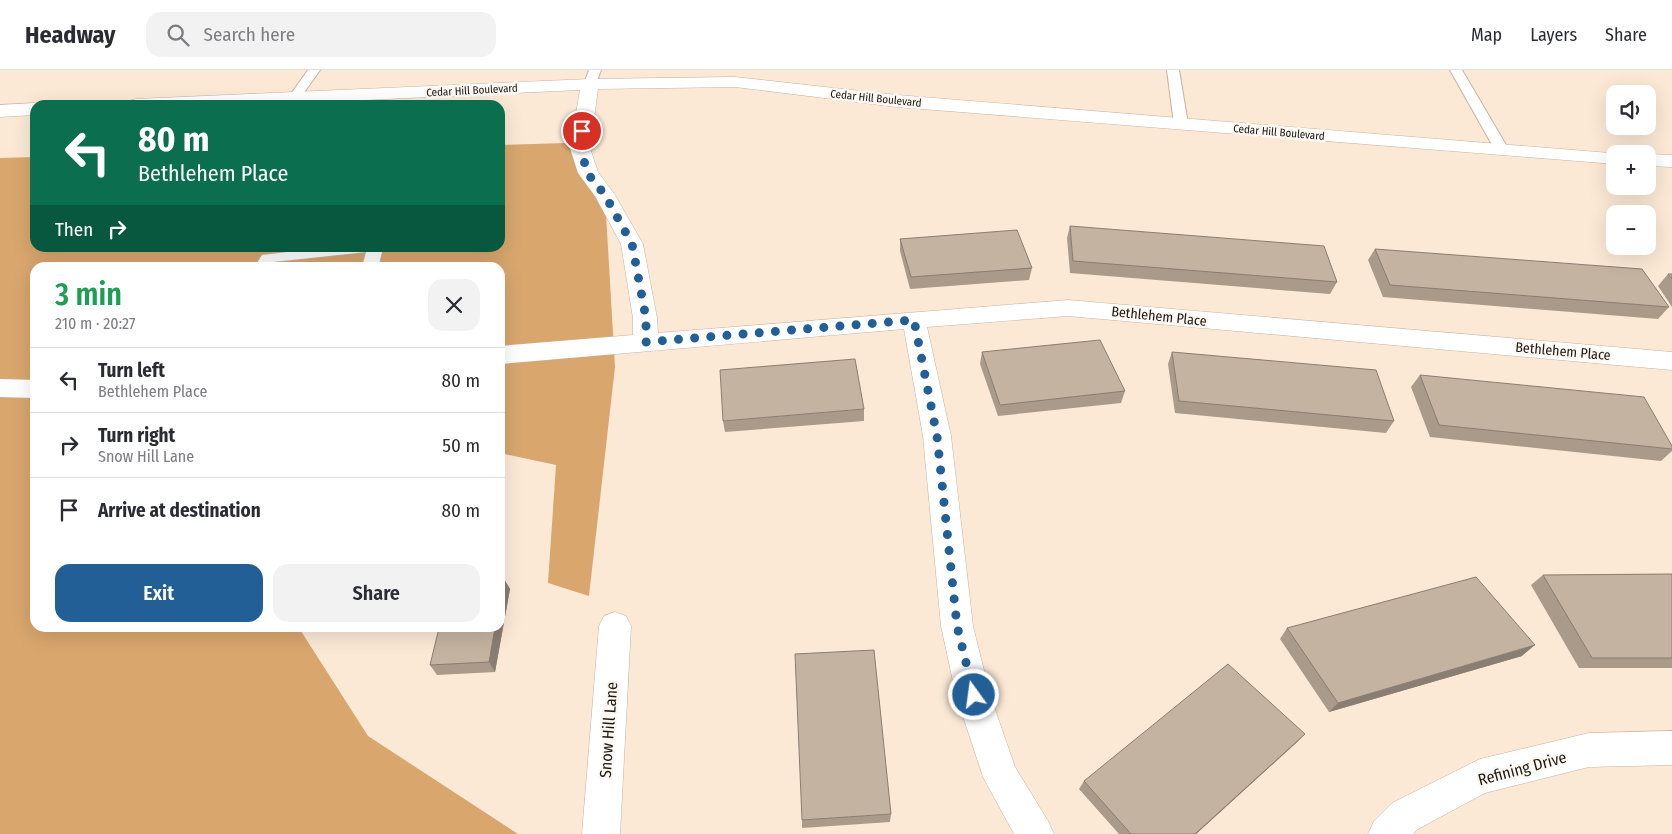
<!DOCTYPE html>
<html lang="en">
<head>
<meta charset="utf-8">
<style>
	:root { --surface:#fff; --page:#f2f2f3; --text:#2b2b33; --muted:#7c7c81; --line:#e1e1e2; --accent:#215f96 }
	body { margin:0; font-family:"Fira Sans Condensed",sans-serif; background:var(--page); color:var(--text); height:100vh; display:flex; flex-direction:column; font-size:19px; white-space:nowrap }
	* { box-sizing:border-box; margin:0 }
	p { font-size:16px; color:var(--muted) }
	.icon { flex:none; width:28px; height:28px; fill:none; stroke:currentColor; stroke-width:2; stroke-linecap:round; stroke-linejoin:round }
	.map { position:relative; flex:1; overflow:hidden }
	.panel { position:absolute; left:30px; top:192px; width:475px; height:370px; display:flex; flex-direction:column; background:var(--surface); border-radius:15px; box-shadow:0 5px 20px #0002 }
	.panel>* { flex:none }
	.guide { position:absolute; left:30px; top:30px; width:475px; height:152px; border-radius:15px; box-shadow:0 5px 20px #0002; background:#0b6e4f; color:#fff; overflow:hidden }
	.fabs { position:absolute; left:1606px; top:15px; display:grid; gap:10px }
	.fabs a { display:grid; place-items:center; width:50px; height:50px; border-radius:10px; background:var(--surface); box-shadow:0 5px 20px #0002; font-size:25px }
	.pin { position:absolute; display:grid; place-items:center; width:42px; height:42px; color:#fff; margin:-21px; border:2px solid #fff; border-radius:50%; box-shadow:0 1px 5px #0007 }
	.me { position:absolute; width:55px; margin:-28px; rotate:346deg; stroke-linejoin:round; filter:drop-shadow(0 0 4px #0008) }
	.turn { display:flex; align-items:center; gap:18px; height:105px; padding:0 25px; font-size:22px }
	.turn .icon { width:65px; height:65px; stroke-width:2.5 }
	.turn b { display:block; font-size:35px; line-height:42px }
	.then { display:flex; align-items:center; height:48px; padding:0 25px; background:#0003; gap:10px; font-size:19px }
	.round { display:grid; place-items:center; flex:none; width:52px; height:52px; border-radius:15px; background:var(--page) }
	.head { display:flex; align-items:center; justify-content:space-between; height:85px; padding:0 25px }
	h1 { font-size:30px; font-weight:600; line-height:38px; color:#1e9e55 }
	.primary-button { display:flex; gap:10px; margin-top:auto; padding:10px 25px }
	.primary-button a { flex:1; height:58px; border-radius:15px; background:var(--accent); color:#fff; font-size:20px; font-weight:600; line-height:58px; text-align:center }
	.primary-button a+a { background:var(--page); color:var(--text) }
	ul { padding:0; list-style:none }
	li { display:flex; align-items:center; gap:15px; height:65px; padding:0 25px; border-top:1px solid var(--line) }
	li div { flex:1 }
	li b { display:block; font-size:19px }
	li em { font-style:normal }
	header { display:flex; align-items:center; gap:30px; box-sizing:border-box; height:70px; padding:0 25px; background:var(--surface); border-bottom:1px solid var(--line) }
	header strong { font-size:24px }
	nav { display:flex; gap:28px; margin-inline-start:auto; font-size:18px }
	.search { width:350px; height:45px; background:var(--page); display:flex; align-items:center; gap:12px; box-sizing:border-box; padding:0 18px; border-radius:15px; color:var(--muted); font-size:19px }
	.map>svg:first-child { display:block }
</style>
</head>
<body>
<header>
<strong>Headway</strong>
<div class="search"><svg class="icon" aria-label="search" viewBox="0 0 24 24"><circle cx="10" cy="10" r="6"/><path d="M15 15l6 6"/></svg>Search here</div>
<nav><a>Map</a><a>Layers</a><a>Share</a></nav>
</header>
<div class="map">
<svg width="1672" height="764" viewBox="0 0 1672 764">
	<rect width="100%" height="100%" fill="#fbe9d6"/>
	<!-- forest -->
	<path fill="#d9a66e" d="M566,73l20,25 20,46 9,153 -26,229 -41,-13 8,-118 -56,-12v-185h-465v360h264l69,108 150,98h-518v-676l35,-1v91h465v-103z"/>
	<g fill="none" stroke-linecap="round" stroke-linejoin="round">
		<defs>
			<g id="service">
				<path d="M308,0h12l-22,31h-8l-2,-3z"/>
				<path d="M589,0h12l-5,14 -6,4 -6,-4z"/>
				<path d="M1167,0h12l9,54 -2,3h-10l-2,-3z"/>
				<path d="M1450,0h12l47,80 -2,3 -5,1 -7,-4z"/>
				<path d="M321,178h62l-5,20h-16l4,-16 -93,10 -3,6h-16l8,-13z"/>
			</g>
			<g id="minor">
				<path d="M735,7l162,18 725,59h-7v10l-718,-57 -162,-20 -137,2 -8,59 8,24 17,23 28,49 14,74 1,15 410,-33 604,52v18l-604,-54 -141,11 24,109 22,190 17,69 25,72 33,54 6,13h-40l-31,-57 -27,-82 -15,-69 -18,-190 -19,-107 -404,35v-18l133,-11v-17l-12,-74 -26,-48 -17,-23 -8,-25 10,-58 -323,15h-130l2,-4 7,-2 454,-20z"/>
				<path d="M35,33l7,2h-7v10l-35,2v-12z"/>
				<path d="M1648,84l24,1v12l-24,-1z"/>
				<path d="M0,309l35,1v18l-35,-1z"/>
				<path d="M615,542l11,4 5,10 -11,208h-38l17,-208 5,-10z"/>
				<path d="M1672,661v34l-83,2 -104,26 -67,36 -5,5h-45l6,-13 18,-18 88,-44 109,-26z"/>
			</g>
		</defs>
		<!-- service casing -->
		<use href="#service" stroke="#c4b3a1" stroke-width="2"/>
		<!-- minor casing -->
		<use href="#minor" stroke="#c4b3a1" stroke-width="1"/>
		<!-- service -->
		<use href="#service" fill="#fff" fill-rule="evenodd"/>
		<!-- minor -->
		<use href="#minor" fill="#fff" fill-rule="evenodd"/>
	</g>
	<!-- wall -->
	<g fill="#a99a8a">
		<path d="M1070,156l267,56 -7,12 -260,-21 -3,-35z"/>
		<path d="M900,169l132,29 -3,12 -119,9 -10,-38z"/>
		<path d="M1375,179l294,58 -11,12 -275,-22 -15,-37z"/>
		<path d="M1668,204h4v33l-14,-21z"/>
		<path d="M982,282l143,39 -4,12 -123,13 -18,-52z"/>
		<path d="M1172,282l222,69 -8,12 -211,-20 -7,-49z"/>
		<path d="M1420,305l252,71v5l-11,10 -231,-24 -19,-50z"/>
		<path d="M864,339v12l-139,11 -2,-11z"/>
		<path d="M1672,504v94h-93l-48,-83 12,-10z"/>
		<path d="M504,509l6,10 -15,83 -58,3 -7,-10z"/>
		<path d="M1287,558l235,28 -193,56 -49,-73z"/>
		<path d="M1305,664l-9,9 -100,91h-77l-40,-45 5,-8z"/>
		<path d="M891,744l-1,8 -88,6v-8z"/>
	</g>
	<!-- shaded-wall -->
	<g fill="#8a7d71">
		<path d="M504,509l6,10 -15,83 -6,-10 6,-34h5v-28z"/>
		<path d="M1535,575l-13,11 -193,56 9,-9z"/>
		<path d="M1305,664l-9,9 -100,91h-1z"/>
	</g>
	<!-- building -->
	<g fill="#c5b3a1" stroke="#8a7d71">
		<path d="M1070,156l254,20 13,36 -264,-21z"/>
		<path d="M1017,160l15,38 -121,9 -11,-38z"/>
		<path d="M1375,179l267,20 27,38 -279,-22z"/>
		<path d="M1668,204h4v5z"/>
		<path d="M1100,270l25,51 -125,14 -18,-53z"/>
		<path d="M1172,282l204,18 18,51 -215,-20z"/>
		<path d="M855,289l9,50 -141,12 -3,-51z"/>
		<path d="M1420,305l224,22 28,49v3l-233,-24z"/>
		<path d="M1672,504v84h-80l-49,-83z"/>
		<path d="M1476,507l59,68 -197,58 -51,-75z"/>
		<path d="M500,509h4l-4,21z"/>
		<path d="M439,558h56l-6,34 -59,3z"/>
		<path d="M874,580l17,164 -89,6 -7,-166z"/>
		<path d="M1228,594l77,70 -110,100h-64l-47,-53z"/>
	</g>
	<g fill="none" stroke-linecap="round" stroke-linejoin="round">
		<!-- route -->
		<path stroke="#215f96" stroke-width="9" stroke-dasharray="0 16.2" d="M582,61l-2,17 8,26 17,21 27,49 14,74v24l268,-22 23,116 20,190 17,69"/>
	</g>
	<g text-anchor="middle" stroke-width="5" stroke-linejoin="round" paint-order="stroke">
		<!-- far-street labels -->
		<g font-size="11" fill="#1e1811" stroke="#fcf9f5">
			<text transform="translate(472 20) rotate(-3)" y="4">Cedar Hill Boulevard</text>
			<text transform="translate(876 28) rotate(6)" y="4">Cedar Hill Boulevard</text>
			<text transform="translate(1279 62) rotate(5)" y="4">Cedar Hill Boulevard</text>
		</g>
		<!-- street labels -->
		<g font-size="14" fill="#1e1811" stroke="#fcf9f5">
			<text transform="translate(1159 246) rotate(6)" y="5">Bethlehem Place</text>
			<text transform="translate(1563 281) rotate(5)" y="5">Bethlehem Place</text>
		</g>
		<!-- near-street labels -->
		<g font-size="16" fill="#1e1811" stroke="#fcf9f5">
			<text transform="translate(608 660) rotate(-86)" y="6">Snow Hill Lane</text>
			<text transform="translate(1522 698) rotate(-15)" y="6">Refining Drive</text>
		</g>
	</g>
</svg>
<div class="fabs">
<a><svg class="icon" aria-label="sound" viewBox="0 0 24 24"><path d="M4 9h4l5-4v14l-5-4H4zM17 9q2 3 0 6"/></svg></a>
<a>+</a>
<a>−</a>
</div>
<div class="pin" style="left:582px;top:61px;background:#d93025"><svg class="icon" aria-label="arrive" viewBox="0 0 24 24"><path d="M6 21V4h12l-3 4 3 4H6"/></svg></div>
<svg class="me" style="left:974px;top:625px" viewBox="-20 -20 40 40"><circle r="17" fill="#215f96" stroke="#fff" stroke-width="3"/><path d="M0-11L8 9 0 5-8 9z" fill="#fff"/></svg>
<div class="guide">
<div class="turn"><svg class="icon" aria-label="left" viewBox="0 0 24 24"><path d="M17 20v-9H6M10 6l-5 5 5 5"/></svg><div><b>80 m</b>Bethlehem Place</div></div>
<div class="then">Then<svg class="icon" aria-label="right" viewBox="0 0 24 24"><path d="M7 20v-9h11M14 6l5 5-5 5"/></svg></div>
</div>
<section class="panel">
<div class="head"><div><h1>3 min</h1><p>210 m · 20:27</p></div><a class="round"><svg class="icon" aria-label="close" viewBox="0 0 24 24"><path d="M6 6l12 12M18 6L6 18"/></svg></a></div>
<ul>
<li><svg class="icon" aria-label="left" viewBox="0 0 24 24"><path d="M17 20v-9H6M10 6l-5 5 5 5"/></svg><div><b>Turn left</b><p>Bethlehem Place</p></div><em>80 m</em></li>
<li><svg class="icon" aria-label="right" viewBox="0 0 24 24"><path d="M7 20v-9h11M14 6l5 5-5 5"/></svg><div><b>Turn right</b><p>Snow Hill Lane</p></div><em>50 m</em></li>
<li><svg class="icon" aria-label="arrive" viewBox="0 0 24 24"><path d="M6 21V4h12l-3 4 3 4H6"/></svg><div><b>Arrive at destination</b></div><em>80 m</em></li>
</ul>
<div class="primary-button"><a>Exit</a><a>Share</a></div>
</section>
</div>
</body>
</html>
